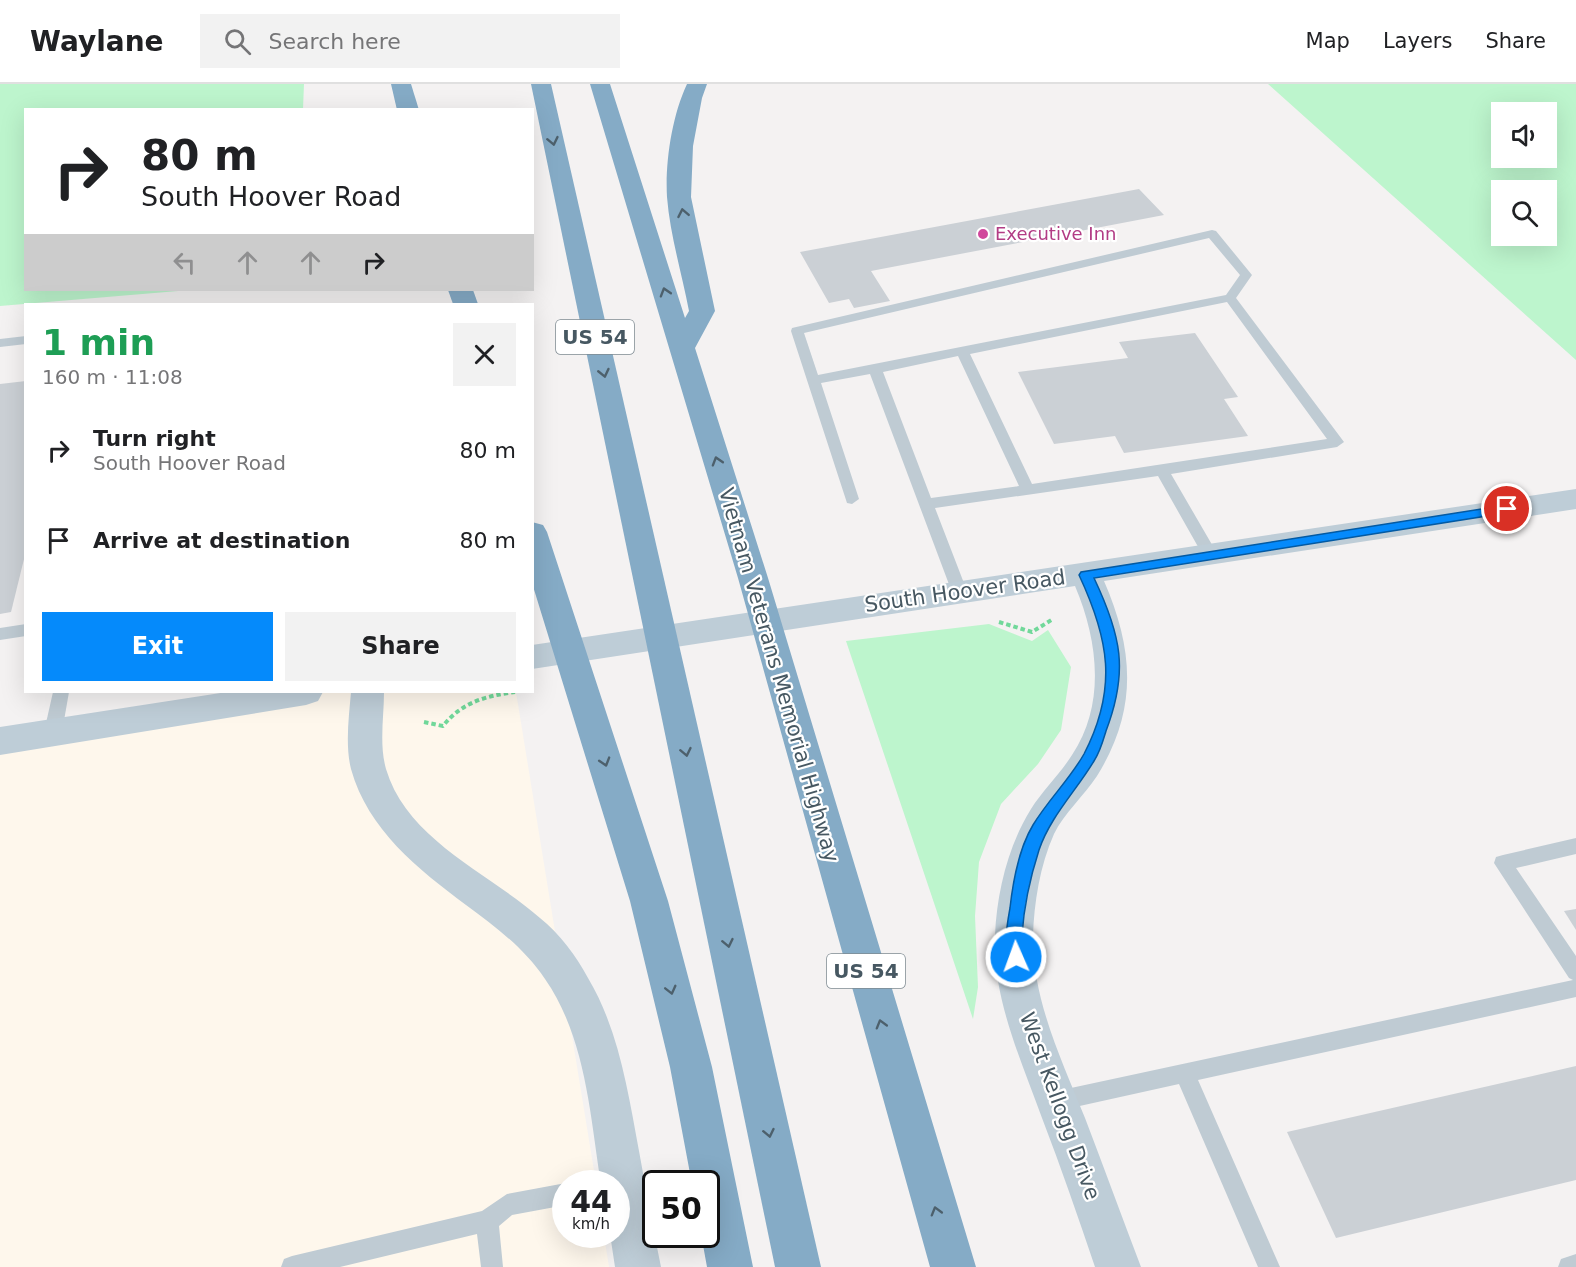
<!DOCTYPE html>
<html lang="en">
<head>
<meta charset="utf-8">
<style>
	:root { --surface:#fff; --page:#f2f2f2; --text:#202124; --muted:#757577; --line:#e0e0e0; --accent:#058afb }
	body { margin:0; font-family:"DejaVu Sans",sans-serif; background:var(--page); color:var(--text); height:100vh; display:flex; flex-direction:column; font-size:22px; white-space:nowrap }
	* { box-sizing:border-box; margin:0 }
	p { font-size:20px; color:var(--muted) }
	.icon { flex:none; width:33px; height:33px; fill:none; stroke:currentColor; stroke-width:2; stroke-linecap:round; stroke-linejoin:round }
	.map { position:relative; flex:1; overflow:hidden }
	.sheet { position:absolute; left:24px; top:219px; width:510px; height:390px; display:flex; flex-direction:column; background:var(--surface); border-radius:0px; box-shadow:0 6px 24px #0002 }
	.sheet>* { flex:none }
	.hud { position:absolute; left:24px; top:24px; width:510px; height:183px; border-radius:0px; box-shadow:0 6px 24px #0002; background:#fff; color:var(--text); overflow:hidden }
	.tools { position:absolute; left:1491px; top:18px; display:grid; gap:12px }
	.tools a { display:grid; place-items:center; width:66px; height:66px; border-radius:0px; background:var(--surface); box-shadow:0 6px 24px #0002; font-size:30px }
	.speed { position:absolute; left:552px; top:1086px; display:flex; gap:12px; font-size:30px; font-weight:700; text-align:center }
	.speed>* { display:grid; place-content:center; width:78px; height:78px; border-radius:50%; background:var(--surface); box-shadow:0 6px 24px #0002; line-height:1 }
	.speed small { font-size:15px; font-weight:400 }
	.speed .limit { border:3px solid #111; border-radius:9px; background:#fff; color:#111 }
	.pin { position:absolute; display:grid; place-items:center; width:51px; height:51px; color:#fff; margin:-26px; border:3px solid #fff; border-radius:50%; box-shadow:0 2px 6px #0007 }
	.me { position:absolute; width:66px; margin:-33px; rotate:358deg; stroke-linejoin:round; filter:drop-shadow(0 0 4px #0008) }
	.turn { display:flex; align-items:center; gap:21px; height:126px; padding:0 18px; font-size:27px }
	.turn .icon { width:78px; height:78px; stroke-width:2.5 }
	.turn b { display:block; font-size:42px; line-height:51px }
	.lanes { display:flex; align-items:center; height:57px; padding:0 18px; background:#0003; justify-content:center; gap:30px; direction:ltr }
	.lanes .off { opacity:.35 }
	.round { display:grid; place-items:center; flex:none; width:63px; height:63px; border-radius:0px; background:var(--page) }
	.head { display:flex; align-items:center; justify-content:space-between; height:102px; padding:0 18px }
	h1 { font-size:36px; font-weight:700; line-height:45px; color:#1e9e55 }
	.primary-button { display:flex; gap:12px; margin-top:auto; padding:12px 18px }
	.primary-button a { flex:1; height:69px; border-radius:0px; background:var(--accent); color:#fff; font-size:24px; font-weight:700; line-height:69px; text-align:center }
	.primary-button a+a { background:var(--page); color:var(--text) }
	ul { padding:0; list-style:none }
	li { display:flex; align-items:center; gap:18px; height:90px; padding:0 18px }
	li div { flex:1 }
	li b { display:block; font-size:22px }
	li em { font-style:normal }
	header { display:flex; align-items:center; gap:36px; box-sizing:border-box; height:84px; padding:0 30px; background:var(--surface); border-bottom:2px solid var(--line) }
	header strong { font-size:28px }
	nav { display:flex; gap:33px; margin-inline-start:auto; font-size:21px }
	.search { width:420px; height:54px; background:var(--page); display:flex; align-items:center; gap:15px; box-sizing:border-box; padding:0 21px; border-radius:0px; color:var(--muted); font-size:22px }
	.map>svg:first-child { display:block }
</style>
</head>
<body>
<header>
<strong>Waylane</strong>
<div class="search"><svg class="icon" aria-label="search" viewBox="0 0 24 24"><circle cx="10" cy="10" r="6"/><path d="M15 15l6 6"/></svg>Search here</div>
<nav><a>Map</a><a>Layers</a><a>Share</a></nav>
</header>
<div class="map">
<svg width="1576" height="1183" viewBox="0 0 1576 1183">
	<rect width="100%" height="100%" fill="#f4f2f2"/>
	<!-- commercial -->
	<path fill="#fef7ec" d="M325,608h191l80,491 -30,1v50l38,1 5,32h-609v-521z"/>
	<!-- green -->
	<g fill="#bdf5cd" fill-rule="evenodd">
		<path d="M0,0h304l-1,25 -277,1v180h164l-190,16z"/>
		<path d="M1268,0h308v276zM1502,28h44v46h-44zM1502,106h44v46h-44z"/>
		<path d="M989,540l43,17 16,-11 23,37 -10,63 -23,34 -37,40 -22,58 -4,54 3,71 -5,32 -127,-378z"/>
	</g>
	<!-- building -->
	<g fill="#cbd0d5">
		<path d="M1139,105l25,26 -293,56 19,30 -36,7 -5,-9 -20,4 -29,-51z"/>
		<path d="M1195,249l43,64 -14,2 24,37 -124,17 -9,-17 -61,8 -36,-72 110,-14 -9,-16z"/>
		<path d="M26,297v170l-15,61 -11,2v-230z"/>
		<path d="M1576,825v21l-12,-19z"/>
		<path d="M1576,982v114l-240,58 -49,-106z"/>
	</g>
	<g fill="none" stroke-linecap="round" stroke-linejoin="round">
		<!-- path -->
		<g stroke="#71d89a" stroke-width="4" stroke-dasharray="4.5 3" stroke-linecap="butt">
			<path d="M999,538l33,10 21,-13"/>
			<path d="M424,638l19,4c19,-24 43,-30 72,-34"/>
		</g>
		<!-- lane -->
		<g fill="#bfcbd3" fill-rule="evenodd">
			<path d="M1212,146l4,1 36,44 -16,23 108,144 -7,5 -166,27 47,81 -3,4h-10l-47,-83 -223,32 32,83 -8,6 -6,-2 -83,-221 -49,9 38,116 -7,5 -5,-1 -56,-172 1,-3zM1209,154l31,37 -14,20 -408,80 -14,-42zM1227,218l100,137 -295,45 -62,-130zM958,272l61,130 -88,12 -48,-126z"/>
			<path d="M26,252v8l-26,3v-8z"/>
			<path d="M26,540v12l-26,4v-12z"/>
			<path d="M53,608h16l-7,40 -3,5h-12l-3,-5z"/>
			<path d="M1576,754v16l-60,14 60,88v41l-378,83 82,187h-22l-79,-183 -122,27 -7,-3 -3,-7 3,-7 7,-3 516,-111 -4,-2 -75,-115 2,-6 7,-2z"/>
			<path d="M566,1099v22l-54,10 -13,11 4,41h-22l-4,-33 -137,33h-59l3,-8 8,-3 190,-45 25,-17z"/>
			<path d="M1576,1170v13h-18l3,-8z"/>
		</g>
		<!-- secondary -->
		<g fill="#becdd7" fill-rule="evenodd">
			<path d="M1576,405v20l-472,72c30,69 34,129 -7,195 -13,20 -33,37 -43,58 -14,31 -20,69 -21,102 -1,63 29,125 52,182 19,50 37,99 56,149h-46c-17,-50 -34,-100 -53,-149 -21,-58 -50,-121 -47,-183 2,-43 13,-89 36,-126 12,-19 29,-35 41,-54 34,-51 26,-115 3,-169l-543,83v-24z"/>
			<path d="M227,608h96l-5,9 -12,4 -306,50v-28z"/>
			<path d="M351,608h33c0,25 -5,52 2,77 21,71 103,104 154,149 20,16 36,38 48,60 31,52 40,114 51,173 7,39 14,77 22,116h-46l-5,-33h6v-50h-15c-11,-69 -15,-146 -56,-205 -21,-31 -49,-52 -79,-74 -48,-36 -98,-75 -115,-136 -6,-24 -2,-53 0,-77z"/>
		</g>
		<!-- highway -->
		<g fill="#85abc6" fill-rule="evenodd">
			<path d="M391,0h20l8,26h-22z"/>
			<path d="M531,0h20l270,1183h-46z"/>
			<path d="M590,0h20l75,234 4,-7c-7,-37 -19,-76 -22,-114 -2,-35 5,-81 20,-113h20l-5,14 -9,48 -2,51 24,114 -20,37 73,230 208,689h-46l-192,-689z"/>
			<path d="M448,206h25l5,14h-25z"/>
			<path d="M532,438l11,3 4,7 121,369 44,166 41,200h-46l-6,-33h5v-50h-14l-22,-117 -40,-166 -98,-318z"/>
		</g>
	</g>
	<!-- one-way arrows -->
	<defs><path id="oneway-chevron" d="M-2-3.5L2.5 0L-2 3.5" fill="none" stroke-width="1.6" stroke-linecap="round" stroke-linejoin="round" transform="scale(1.5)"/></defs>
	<g stroke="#4d606c">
		<use href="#oneway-chevron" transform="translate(553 57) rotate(78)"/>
		<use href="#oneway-chevron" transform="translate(683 129) rotate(-101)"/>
		<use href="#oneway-chevron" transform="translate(665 208) rotate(-107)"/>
		<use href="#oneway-chevron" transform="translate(604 289) rotate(77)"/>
		<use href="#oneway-chevron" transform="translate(717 377) rotate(-107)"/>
		<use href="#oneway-chevron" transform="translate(686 668) rotate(78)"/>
		<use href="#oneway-chevron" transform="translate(605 678) rotate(73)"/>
		<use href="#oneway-chevron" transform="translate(728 859) rotate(78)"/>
		<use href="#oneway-chevron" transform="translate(671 906) rotate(76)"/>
		<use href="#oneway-chevron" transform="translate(881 940) rotate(-106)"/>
		<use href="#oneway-chevron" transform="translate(769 1049) rotate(78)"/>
		<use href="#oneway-chevron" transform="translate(936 1127) rotate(-106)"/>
	</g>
	<!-- route -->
	<path fill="#058afb" stroke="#035aa3" stroke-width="1.5" d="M1507,421l6,4 -1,3 -418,66c27,57 35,93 12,153 -3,10 -6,21 -12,30 -18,30 -44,56 -55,89 -9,28 -15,55 -17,85 -1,9 4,18 0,27l-6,2 -6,-2c-7,-17 -3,-37 0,-54 3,-27 9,-60 23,-83 15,-25 37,-46 51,-71 34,-66 25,-115 -5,-179l2,-3z"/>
	<!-- markers -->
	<circle fill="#d1479c" stroke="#fff" stroke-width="2" cx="983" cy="150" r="6"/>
	<g text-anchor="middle" stroke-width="4.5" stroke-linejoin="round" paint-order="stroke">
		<!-- far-hotel labels -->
		<g font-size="18" fill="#b23c85" stroke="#fff" text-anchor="start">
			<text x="995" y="156">Executive Inn</text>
		</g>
		<!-- shield labels -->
		<g fill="#fff" stroke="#7e8a91" stroke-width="1.5">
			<rect x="556" y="236" width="78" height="34" rx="4.5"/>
			<rect x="827" y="870" width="78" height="34" rx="4.5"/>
		</g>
		<g font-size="20" font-weight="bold" fill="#475862">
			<text x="595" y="260">US 54</text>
			<text x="866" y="894">US 54</text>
		</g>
		<!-- street labels -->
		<g font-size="21" fill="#475862" stroke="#fff">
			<text transform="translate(965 507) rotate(-8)" y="7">South Hoover Road</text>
			<text transform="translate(779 591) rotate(74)" y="7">Vietnam Veterans Memorial Highway</text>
			<text transform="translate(1060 1022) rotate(70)" y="7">West Kellogg Drive</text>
		</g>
	</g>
</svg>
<div class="tools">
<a><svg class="icon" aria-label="sound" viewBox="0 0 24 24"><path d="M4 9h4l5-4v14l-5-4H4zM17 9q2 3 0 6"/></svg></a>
<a><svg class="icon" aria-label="search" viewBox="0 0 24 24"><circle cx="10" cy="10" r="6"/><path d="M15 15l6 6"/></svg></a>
</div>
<div class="speed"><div>44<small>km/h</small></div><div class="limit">50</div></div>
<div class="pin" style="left:1507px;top:425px;background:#d93025"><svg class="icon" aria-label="arrive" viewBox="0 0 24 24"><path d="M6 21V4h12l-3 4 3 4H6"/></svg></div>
<svg class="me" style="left:1016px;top:873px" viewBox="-20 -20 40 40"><circle r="17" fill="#058afb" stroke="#fff" stroke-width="3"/><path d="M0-11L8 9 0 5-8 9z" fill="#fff"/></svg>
<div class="hud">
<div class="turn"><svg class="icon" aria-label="right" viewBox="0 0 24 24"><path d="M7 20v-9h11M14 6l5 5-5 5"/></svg><div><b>80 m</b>South Hoover Road</div></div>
<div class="lanes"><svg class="icon off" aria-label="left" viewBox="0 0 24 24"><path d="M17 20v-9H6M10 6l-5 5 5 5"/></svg><svg class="icon off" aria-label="ahead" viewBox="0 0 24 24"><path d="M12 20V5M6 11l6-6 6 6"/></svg><svg class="icon off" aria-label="ahead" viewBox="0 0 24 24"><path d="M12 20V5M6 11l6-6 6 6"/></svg><svg class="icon" aria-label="right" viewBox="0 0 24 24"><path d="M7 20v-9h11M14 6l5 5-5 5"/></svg></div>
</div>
<section class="sheet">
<div class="head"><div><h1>1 min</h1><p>160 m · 11:08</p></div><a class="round"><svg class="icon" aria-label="close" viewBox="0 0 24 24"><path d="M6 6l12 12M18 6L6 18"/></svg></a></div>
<ul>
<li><svg class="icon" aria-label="right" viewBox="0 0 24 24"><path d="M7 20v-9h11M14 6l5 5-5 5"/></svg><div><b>Turn right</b><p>South Hoover Road</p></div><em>80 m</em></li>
<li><svg class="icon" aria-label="arrive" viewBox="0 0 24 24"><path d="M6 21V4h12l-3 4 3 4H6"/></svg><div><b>Arrive at destination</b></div><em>80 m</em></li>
</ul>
<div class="primary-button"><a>Exit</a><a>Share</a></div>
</section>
</div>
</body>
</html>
